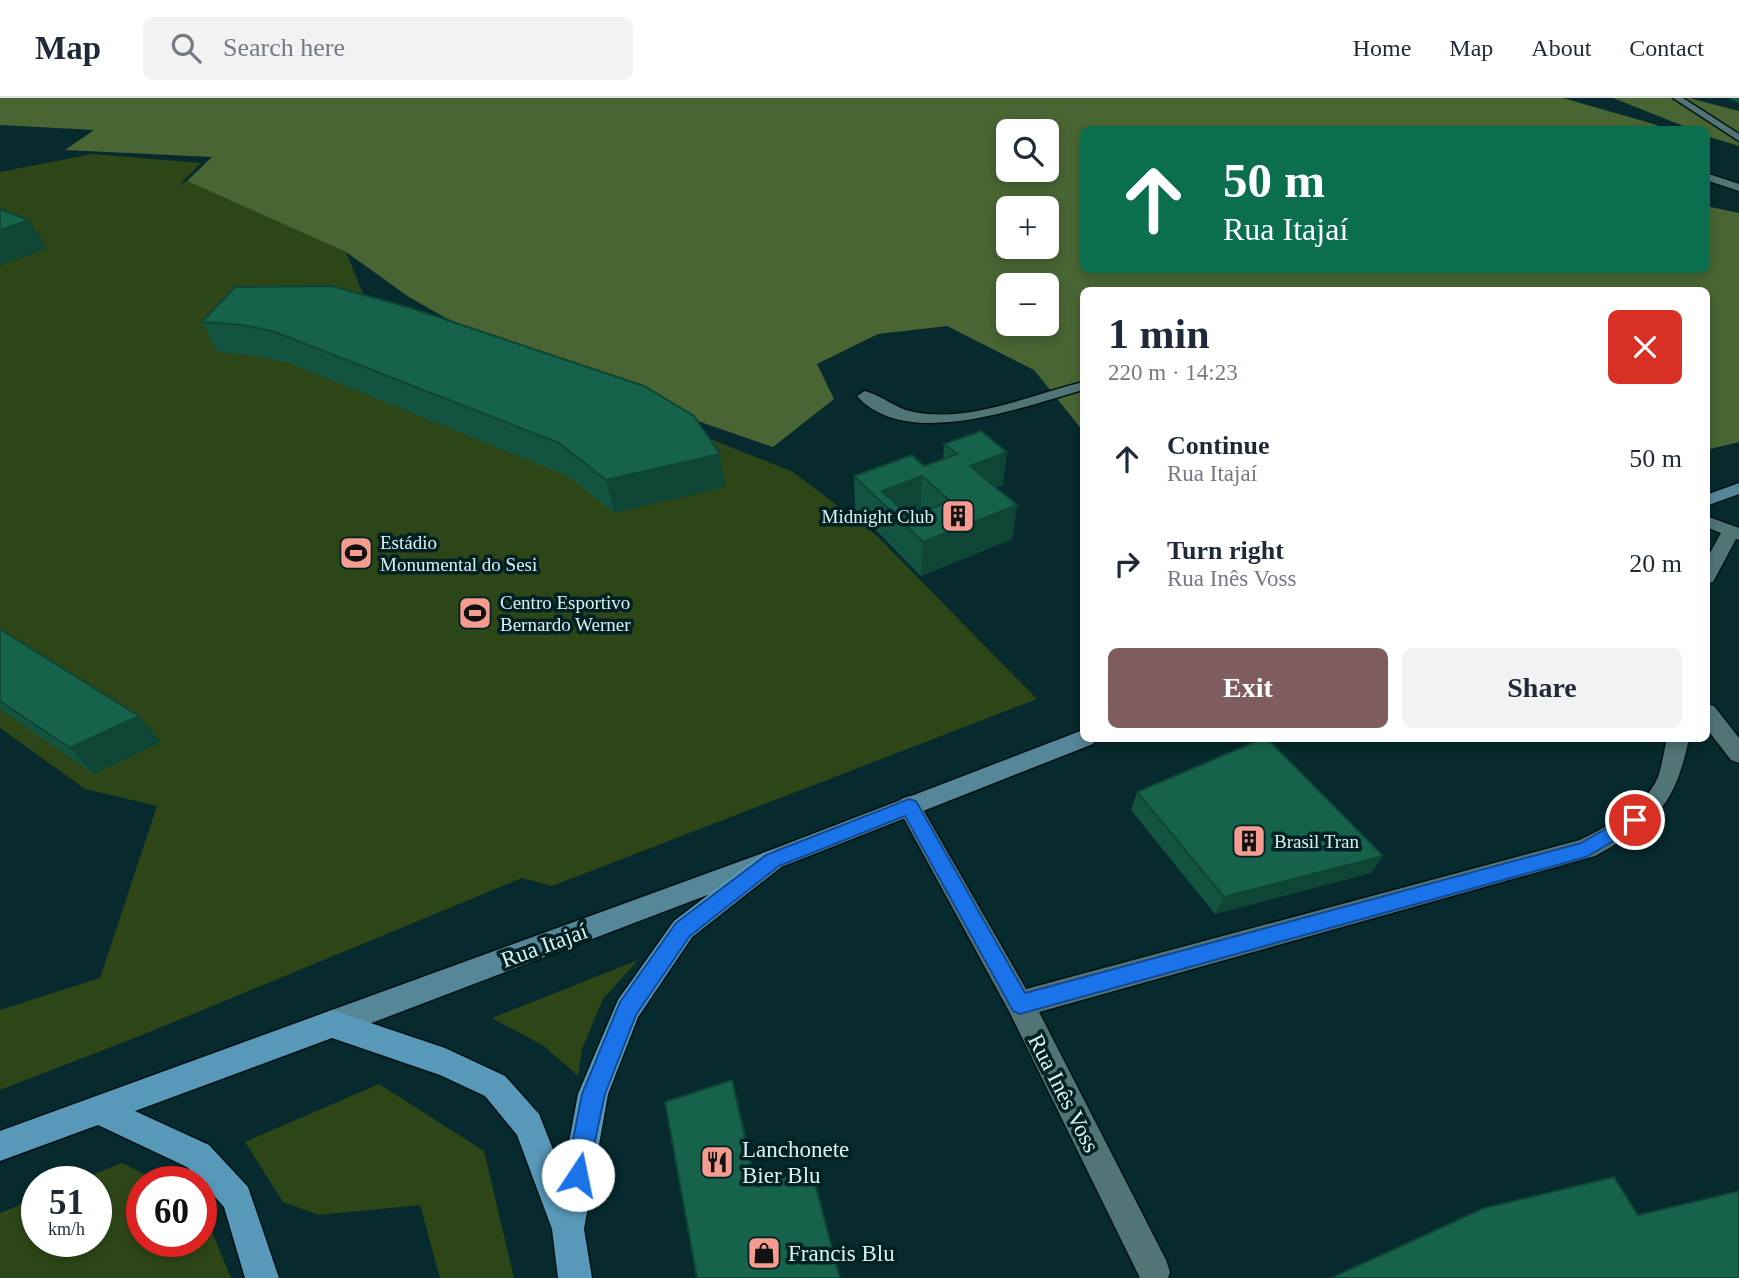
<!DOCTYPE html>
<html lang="en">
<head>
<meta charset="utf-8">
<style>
	:root { --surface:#fff; --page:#f2f2f3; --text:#1f2937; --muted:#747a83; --line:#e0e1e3; --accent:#7f5d5f }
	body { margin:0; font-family:"Times New Roman",serif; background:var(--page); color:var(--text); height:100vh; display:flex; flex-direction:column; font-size:26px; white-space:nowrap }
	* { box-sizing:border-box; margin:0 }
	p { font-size:23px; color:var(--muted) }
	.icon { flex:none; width:38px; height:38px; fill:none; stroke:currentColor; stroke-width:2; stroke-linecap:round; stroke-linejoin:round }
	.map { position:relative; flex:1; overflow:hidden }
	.side { position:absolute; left:1080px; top:189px; width:630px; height:455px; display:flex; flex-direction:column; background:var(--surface); border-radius:10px; box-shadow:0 4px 10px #0003 }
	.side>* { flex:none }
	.guide { position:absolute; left:1080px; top:28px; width:630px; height:147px; border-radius:10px; box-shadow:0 4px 10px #0003; background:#0b6e4f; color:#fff; overflow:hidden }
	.controls { position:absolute; left:996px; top:21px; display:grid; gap:14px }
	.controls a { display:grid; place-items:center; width:63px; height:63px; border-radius:10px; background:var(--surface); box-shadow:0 4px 10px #0003; font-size:35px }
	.speed { position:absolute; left:21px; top:1068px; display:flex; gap:14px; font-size:35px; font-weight:700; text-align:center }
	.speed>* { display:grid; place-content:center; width:91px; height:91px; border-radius:50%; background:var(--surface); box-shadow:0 4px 10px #0003; line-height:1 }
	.speed small { font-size:18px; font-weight:400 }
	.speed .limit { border:10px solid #d22; background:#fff; color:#111 }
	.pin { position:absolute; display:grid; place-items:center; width:60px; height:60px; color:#fff; margin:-30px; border:4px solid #fff; border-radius:50%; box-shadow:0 2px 7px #0007 }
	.me { position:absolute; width:77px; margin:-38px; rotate:11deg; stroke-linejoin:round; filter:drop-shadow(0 0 5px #0008) }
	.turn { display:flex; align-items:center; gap:24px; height:147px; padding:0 28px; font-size:32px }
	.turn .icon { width:91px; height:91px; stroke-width:2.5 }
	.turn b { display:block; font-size:49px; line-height:60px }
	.round { display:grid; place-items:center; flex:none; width:74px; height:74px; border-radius:10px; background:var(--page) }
	.headline { display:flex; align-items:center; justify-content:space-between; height:119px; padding:0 28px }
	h1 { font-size:42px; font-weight:700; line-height:52px }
	.action { display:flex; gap:14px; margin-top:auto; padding:14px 28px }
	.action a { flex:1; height:80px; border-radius:10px; background:var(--accent); color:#fff; font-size:28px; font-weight:700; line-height:80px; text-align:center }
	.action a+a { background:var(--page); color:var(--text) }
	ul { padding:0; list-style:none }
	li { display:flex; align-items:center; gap:21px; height:105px; padding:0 28px }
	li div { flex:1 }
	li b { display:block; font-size:26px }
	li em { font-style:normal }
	header { display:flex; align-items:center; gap:42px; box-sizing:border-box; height:98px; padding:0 35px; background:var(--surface); border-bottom:2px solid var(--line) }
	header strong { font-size:33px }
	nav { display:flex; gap:38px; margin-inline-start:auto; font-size:24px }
	.search { width:490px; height:63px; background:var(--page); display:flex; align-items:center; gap:18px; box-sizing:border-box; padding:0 24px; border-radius:10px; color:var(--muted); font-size:26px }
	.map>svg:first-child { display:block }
</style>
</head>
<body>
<header>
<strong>Map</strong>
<div class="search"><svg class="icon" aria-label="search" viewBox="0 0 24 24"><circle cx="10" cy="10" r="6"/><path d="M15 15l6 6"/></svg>Search here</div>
<nav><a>Home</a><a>Map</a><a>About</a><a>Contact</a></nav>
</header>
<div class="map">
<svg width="1739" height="1180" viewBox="0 0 1739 1180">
	<rect width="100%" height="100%" fill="#062a2d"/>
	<!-- green -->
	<g fill="#2d4618">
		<path d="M92,56l109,9 -23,23 9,-5 159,71 20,49 427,171 82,62 162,165 -485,187 -30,-8 -380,157 -142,55v-80l100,-32 57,-172 -72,-17 -85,-61v-463l45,-16 -45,-19v-58z"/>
		<path d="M638,862l-35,39 -21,50 -4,27 -34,-30 -52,-28z"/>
		<path d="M379,986l105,67 30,127h-74l-20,-73 -101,10 -36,-13 -38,-60z"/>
		<path d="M122,1065l36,18h-16v60h59v-36l30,73h-231v-65l37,-15v43h59v-60h-19z"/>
	</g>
	<!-- forest -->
	<g fill="#496533" fill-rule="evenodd">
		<path d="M0,0h1563l94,27 2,4 -576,1v140h623v-64l33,7v229l-33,8v-160h-623v141l-49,-61 -87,-44 -69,8 -61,30 17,35 -61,48 -199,-69 -130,-61 -35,-20 -63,-45 -159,-71 25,-24 -147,-7 29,-20 -94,-5zM1008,33h38v39h-38zM1008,110h38v39h-38zM1008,187h38v39h-38z"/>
		<path d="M1613,0h76l50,13v35l-33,-10v-6l-15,-1z"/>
	</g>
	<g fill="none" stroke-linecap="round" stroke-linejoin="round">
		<defs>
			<g id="street">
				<path d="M1673,0h10l56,36v7z"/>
				<path d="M1706,75l33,11v7l-33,-11z"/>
				<path d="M1083,284v8c-59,16 -176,62 -226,6l8,-5c18,5 31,18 49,21 56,11 116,-17 169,-30z"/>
				<path d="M1706,418l33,12v12l-3,-1 -23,43 -7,2v-24l15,-27 -15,-6z"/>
				<path d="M1706,606l8,2 25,32v25l-8,-3 -25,-32z"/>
				<path d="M1667,640h22c-14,69 -34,85 -94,118l-556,156 127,248 4,12 -2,6h-28l-130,-265 -113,-207 4,-7 8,-3 8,3 109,190 554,-149c28,-14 65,-32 78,-63 4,-12 6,-26 9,-39z"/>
			</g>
			<g id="secondary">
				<path d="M1739,385v11l-33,12v-11z"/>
				<path d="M1083,632v8h13l-3,6 -312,123 -449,171 -10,-4 -4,-10 4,-10 10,-4 431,-157z"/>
			</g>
			<path id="primary" d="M772,752l9,3 3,7 -3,7 -89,70 -54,80 -30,77 -24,135 8,49h-34l-6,-49 -35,-94 -32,-39 -45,-21 -108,-37 -197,73 74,34 39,42 31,91h-34l-21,-71 -23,-26 -14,-14 -89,-42 -98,36v-30l332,-121 113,38 60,28 34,38 24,61 15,-81 40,-94 56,-79 89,-68z"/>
		</defs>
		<!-- street casing -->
		<use href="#street" stroke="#001214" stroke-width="3"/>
		<!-- secondary casing -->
		<use href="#secondary" stroke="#001214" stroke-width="3"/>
		<!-- primary casing -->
		<use href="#primary" stroke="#001214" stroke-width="3"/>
		<!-- street -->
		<use href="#street" fill="#517477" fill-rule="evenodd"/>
		<!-- secondary -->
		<use href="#secondary" fill="#558798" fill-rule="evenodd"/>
		<!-- primary -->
		<use href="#primary" fill="#5899b9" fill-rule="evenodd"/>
	</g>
	<!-- wall -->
	<g fill="#135440" fill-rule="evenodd">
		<path d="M1729,0h10v5z"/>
		<path d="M235,189l490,200 -111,26 -46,-37 -279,-113 -31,-7 -40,-4 -16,-30z"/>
		<path d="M944,346l59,41 -8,2 22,18 -5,34 -91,37 -66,-67 -1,-33 70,-10 19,-7zM921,411l3,2 -14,6 -3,-3z"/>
		<path d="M0,531l161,113 -67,32 -94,-65z"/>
		<path d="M1137,694l246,64 -12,17 -156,41 -84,-104z"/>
	</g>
	<!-- shaded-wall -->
	<g fill="#0f4534">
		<path d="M29,122l18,28 -47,17v-35z"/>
		<path d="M1007,354l-4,33 -36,13 3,-32z"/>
		<path d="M720,356l5,33 -111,26 -8,-33z"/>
		<path d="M922,378l-1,33 -23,9 -16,-27z"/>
		<path d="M1017,407l-5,34 -91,37 2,-34z"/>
		<path d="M139,618l22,26 -67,32 -24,-26z"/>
		<path d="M1383,758l-12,17 -156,41 9,-17z"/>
		<path d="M732,982l6,20 23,103 -5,-16z"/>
	</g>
	<!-- building -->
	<g fill="#16624a" stroke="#0f4534" stroke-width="2" fill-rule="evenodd">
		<path d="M0,111l29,11 -29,10z"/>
		<path d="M332,188l79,22 233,78 50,30 26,38 -114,26 -47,-37 -284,-111 -32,-7 -41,-3 33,-35z"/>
		<path d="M981,333l26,21 -37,14 47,39 -94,37 -69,-66 58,-21 12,11 33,-12 -13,-10zM922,378l28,25 -40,16 -28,-26z"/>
		<path d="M0,531l139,87 -69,32 -70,-47z"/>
		<path d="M1264,640h3l116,118 -159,41 -87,-105z"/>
		<path d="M732,982l24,107 55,-19 29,110h-143l-32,-176z"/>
		<path d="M1614,1079l24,38 101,-24v87h-408l153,-70z"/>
	</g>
	<!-- route -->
	<path fill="#1a73e8" stroke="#114b97" stroke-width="2" d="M909,701l7,2 109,192 556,-150 54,-31 6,2 3,6 -3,5 -55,32 -566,157 -7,-3 -108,-195 -126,50 -89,70 -54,79 -31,79 -19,89 -8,4 -8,-4 -4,-8 16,-81 38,-92 56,-79 90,-68z"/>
	<!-- icons -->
	<defs>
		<symbol id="building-square" viewBox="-11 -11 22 22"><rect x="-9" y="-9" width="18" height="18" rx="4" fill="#f59c90" stroke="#002123"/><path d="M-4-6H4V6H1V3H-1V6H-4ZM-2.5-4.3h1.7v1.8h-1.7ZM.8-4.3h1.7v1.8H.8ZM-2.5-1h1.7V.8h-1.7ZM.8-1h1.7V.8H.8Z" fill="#111"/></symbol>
		<symbol id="stadium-square" viewBox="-11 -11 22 22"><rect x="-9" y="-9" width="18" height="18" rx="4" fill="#f59c90" stroke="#002123"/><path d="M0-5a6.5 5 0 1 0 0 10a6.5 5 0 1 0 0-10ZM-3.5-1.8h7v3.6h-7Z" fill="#111"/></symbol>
		<symbol id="restaurant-square" viewBox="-11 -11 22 22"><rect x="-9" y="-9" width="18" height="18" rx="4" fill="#f59c90" stroke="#002123"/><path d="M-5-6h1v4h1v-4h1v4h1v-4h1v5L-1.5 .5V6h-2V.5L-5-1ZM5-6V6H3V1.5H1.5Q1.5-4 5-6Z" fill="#111"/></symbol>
		<symbol id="shop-square" viewBox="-11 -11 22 22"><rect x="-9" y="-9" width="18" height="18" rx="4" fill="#f59c90" stroke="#002123"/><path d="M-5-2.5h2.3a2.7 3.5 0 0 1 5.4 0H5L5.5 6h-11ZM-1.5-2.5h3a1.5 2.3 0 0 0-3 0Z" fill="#111"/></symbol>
	</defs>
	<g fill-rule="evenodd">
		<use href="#building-square" x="939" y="399" width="38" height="38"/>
		<use href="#stadium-square" x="337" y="436" width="38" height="38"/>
		<use href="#stadium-square" x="456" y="496" width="38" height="38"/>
		<use href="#building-square" x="1230" y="724" width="38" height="38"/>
		<use href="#restaurant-square" x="698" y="1045" width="38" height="38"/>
		<use href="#shop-square" x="745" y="1136" width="38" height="38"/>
	</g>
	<g text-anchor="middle" stroke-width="7" stroke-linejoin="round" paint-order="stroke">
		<!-- poi labels -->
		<g font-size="19" fill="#ddf0f1" stroke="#002123" text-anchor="start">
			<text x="934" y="425" text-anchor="end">Midnight Club</text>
			<text x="380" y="451">Estádio<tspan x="380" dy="22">Monumental do Sesi</tspan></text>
			<text x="500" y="511">Centro Esportivo<tspan x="500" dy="22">Bernardo Werner</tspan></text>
			<text x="1274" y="750">Brasil Tran</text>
		</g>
		<!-- near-street labels -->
		<g font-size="23" fill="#ddf0f1" stroke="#002123">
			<text transform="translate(544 847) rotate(-20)" y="8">Rua Itajaí</text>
			<text transform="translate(1064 995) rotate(63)" y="8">Rua Inês Voss</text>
		</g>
		<!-- near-poi labels -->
		<g font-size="23" fill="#ddf0f1" stroke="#002123" text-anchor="start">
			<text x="742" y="1059">Lanchonete<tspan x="742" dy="26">Bier Blu</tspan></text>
			<text x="788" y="1163">Francis Blu</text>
		</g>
	</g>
</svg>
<div class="controls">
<a><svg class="icon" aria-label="search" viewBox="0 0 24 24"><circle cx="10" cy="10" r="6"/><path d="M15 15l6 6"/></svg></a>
<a>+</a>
<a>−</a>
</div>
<div class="speed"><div>51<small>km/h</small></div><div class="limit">60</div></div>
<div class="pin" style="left:1635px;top:722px;background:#d93025"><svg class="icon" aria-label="arrive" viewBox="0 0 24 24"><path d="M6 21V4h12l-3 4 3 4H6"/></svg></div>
<svg class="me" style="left:578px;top:1077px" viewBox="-20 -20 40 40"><circle r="19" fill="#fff"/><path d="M0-13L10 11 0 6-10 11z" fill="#1a73e8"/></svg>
<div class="guide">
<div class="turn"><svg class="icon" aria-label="ahead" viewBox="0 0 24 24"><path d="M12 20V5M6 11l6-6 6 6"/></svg><div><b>50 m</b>Rua Itajaí</div></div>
</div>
<section class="side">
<div class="headline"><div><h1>1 min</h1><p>220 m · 14:23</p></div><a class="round" style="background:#d93025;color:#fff"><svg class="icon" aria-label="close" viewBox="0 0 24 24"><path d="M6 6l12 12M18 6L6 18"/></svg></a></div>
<ul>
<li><svg class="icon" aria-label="ahead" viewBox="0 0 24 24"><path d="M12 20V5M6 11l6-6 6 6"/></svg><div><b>Continue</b><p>Rua Itajaí</p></div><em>50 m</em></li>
<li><svg class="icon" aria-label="right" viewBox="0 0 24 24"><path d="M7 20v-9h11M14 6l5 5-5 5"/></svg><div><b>Turn right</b><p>Rua Inês Voss</p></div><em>20 m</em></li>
</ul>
<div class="action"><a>Exit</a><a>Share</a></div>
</section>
</div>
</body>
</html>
